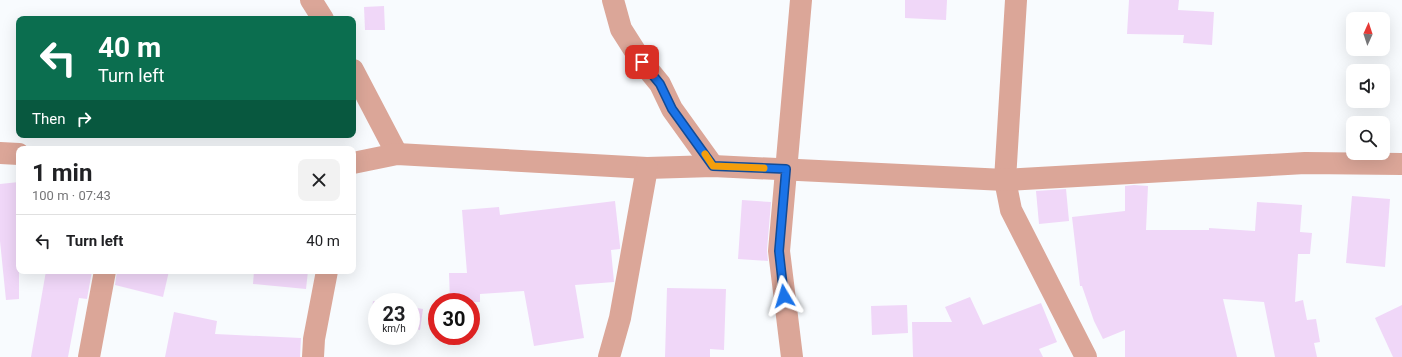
<!DOCTYPE html>
<html lang="en">
<head>
<meta charset="utf-8">
<style>
	:root { --surface:#fff; --page:#f2f2f2; --text:#202124; --muted:#757577; --line:#e0e0e0 }
	body { margin:0; font-family:Roboto,sans-serif; background:var(--page); color:var(--text); height:100vh; display:flex; flex-direction:column; font-size:15px; white-space:nowrap }
	* { box-sizing:border-box; margin:0 }
	p { font-size:13px; color:var(--muted) }
	.icon { flex:none; width:22px; height:22px; fill:none; stroke:currentColor; stroke-width:2; stroke-linecap:round; stroke-linejoin:round }
	.map { position:relative; flex:1; overflow:hidden }
	.drawer { position:absolute; left:16px; top:146px; width:340px; height:128px; display:flex; flex-direction:column; background:var(--surface); border-radius:8px; box-shadow:0 4px 16px #0002 }
	.drawer>* { flex:none }
	.hud { position:absolute; left:16px; top:16px; width:340px; height:122px; border-radius:8px; box-shadow:0 4px 16px #0002; background:#0b6e4f; color:#fff; overflow:hidden }
	.needle { width:26px; rotate:3deg }
	.tools { position:absolute; left:1346px; top:12px; display:grid; gap:8px }
	.tools a { display:grid; place-items:center; width:44px; height:44px; border-radius:8px; background:var(--surface); box-shadow:0 4px 16px #0002; font-size:20px }
	.speed { position:absolute; left:368px; top:293px; display:flex; gap:8px; font-size:20px; font-weight:700; text-align:center }
	.speed>* { display:grid; place-content:center; width:52px; height:52px; border-radius:50%; background:var(--surface); box-shadow:0 4px 16px #0002; line-height:1 }
	.speed small { font-size:10px; font-weight:400 }
	.speed .limit { border:6px solid #d22; background:#fff; color:#111 }
	.pin { position:absolute; display:grid; place-items:center; width:34px; height:34px; color:#fff; margin:-17px; border-radius:8px; box-shadow:0 2px 6px #0006 }
	.me { position:absolute; width:44px; margin:-22px; rotate:353deg; stroke-linejoin:round; filter:drop-shadow(0 0 3px #0008) }
	.turn { display:flex; align-items:center; gap:14px; height:84px; padding:0 16px; font-size:18px }
	.turn .icon { width:52px; height:52px; stroke-width:2.5 }
	.turn b { display:block; font-size:28px; line-height:34px }
	.then { display:flex; align-items:center; height:38px; padding:0 16px; background:#0003; gap:8px; font-size:15px }
	.round { display:grid; place-items:center; flex:none; width:42px; height:42px; border-radius:8px; background:var(--page) }
	.head { display:flex; align-items:center; justify-content:space-between; height:68px; padding:0 16px }
	h1 { font-size:24px; font-weight:700; line-height:30px }
	ul { padding:0; list-style:none }
	li { display:flex; align-items:center; gap:12px; height:52px; padding:0 16px; border-top:1px solid var(--line) }
	li div { flex:1 }
	li b { display:block; font-size:15px }
	li em { font-style:normal }
	.map>svg:first-child { display:block }
</style>
</head>
<body>
<div class="map">
<svg width="1402" height="357" viewBox="0 0 1402 357">
	<rect width="100%" height="100%" fill="#f8fbfe"/>
	<!-- building -->
	<g fill="#f0d7f8">
		<path d="M905,0h42l-1,20 -41,-2z"/>
		<path d="M1129,0h50l-1,10 36,2 -2,33 -29,-2 1,-8 -57,-1z"/>
		<path d="M384,6l1,24h-20l-1,-23z"/>
		<path d="M19,182v117l-13,1 -6,-59v-57z"/>
		<path d="M1134,185l14,1 -2,44h63v-2l46,3 2,-29 45,3 -2,27 12,1 -2,21h-12l-3,48 8,-2 4,20 9,-1 4,23 -6,1 3,14h-42l-11,-55 -41,-3 14,58h-112v-27l-22,9 -9,-18 -12,-35h-2l-8,-69 53,-6v-25z"/>
		<path d="M1066,189l3,32 -30,3 -3,-33z"/>
		<path d="M1352,196l38,3 -5,68 -39,-4z"/>
		<path d="M742,200l29,2 -4,48 1,11 -30,-2z"/>
		<path d="M615,201l5,45v3l-9,1 3,32 -39,3 9,53 -50,8 -10,-55 -44,3v8h-30l-1,-29h18l-5,-63 37,-3 1,8z"/>
		<path d="M46,271h46l-5,28 -8,-1 -11,59h-37z"/>
		<path d="M117,271h52l-6,26 -48,-12z"/>
		<path d="M254,271h54l-2,18 -53,-5z"/>
		<path d="M667,288l59,1 -2,61 -14,-1v8h-45z"/>
		<path d="M970,297l13,28 58,-22 16,39 -18,7 4,8h-130l-1,-35h40l-7,-15z"/>
		<path d="M373,301l6,1h-2v21l-7,-1z"/>
		<path d="M907,305l1,28 -36,2 -1,-29z"/>
		<path d="M1402,305v52h-9l-18,-39z"/>
		<path d="M411,307l12,2 -3,21 -9,-2z"/>
		<path d="M174,312l43,9 -2,13 86,4 -1,19h-135z"/>
	</g>
	<g fill="none" stroke-linecap="round" stroke-linejoin="round">
		<!-- minor -->
		<g stroke="#dba698" stroke-width="22">
			<path d="M311,0l12,19"/>
			<path d="M613,0l8,29 21,33 18,22 12,25 41,57"/>
			<path d="M1016,0l-11,180 6,30 75,147"/>
			<path d="M353,70l44,84"/>
			<path d="M0,153l19,1"/>
			<path d="M353,163l44,-9 250,14 66,-2 292,14 300,-17 97,1"/>
			<path d="M89,357l16,-86"/>
			<path d="M313,357l1,-18 13,-68"/>
			<path d="M609,357l11,-39 27,-150"/>
			<path d="M792,357l-13,-106 22,-251"/>
		</g>
	</g>
	<g fill="none" stroke-linecap="round" stroke-linejoin="round">
		<defs>
			<path id="route" d="M642,62l18,22 12,25 41,57 73,3 -7,82 5,45"/>
		</defs>
		<!-- route casing -->
		<use href="#route" stroke="#114b97" stroke-width="10"/>
		<!-- route -->
		<use href="#route" stroke="#1a73e8" stroke-width="7"/>
		<!-- slow -->
		<path stroke="#f59e0b" stroke-width="7" d="M705,154l8,12 51,2"/>
	</g>
</svg>
<div class="tools">
<a><svg class="needle" viewBox="-14 -14 28 28"><path d="M0-13l5 13h-10z" fill="#e53935"/><path d="M0 13l5-13h-10z" fill="#757577"/></svg></a>
<a><svg class="icon" aria-label="sound" viewBox="0 0 24 24"><path d="M4 9h4l5-4v14l-5-4H4zM17 9q2 3 0 6"/></svg></a>
<a><svg class="icon" aria-label="search" viewBox="0 0 24 24"><circle cx="10" cy="10" r="6"/><path d="M15 15l6 6"/></svg></a>
</div>
<div class="speed"><div>23<small>km/h</small></div><div class="limit">30</div></div>
<div class="pin" style="left:642px;top:62px;background:#d93025"><svg class="icon" aria-label="arrive" viewBox="0 0 24 24"><path d="M6 21V4h12l-3 4 3 4H6"/></svg></div>
<svg class="me" style="left:784px;top:296px" viewBox="-20 -20 40 40"><path d="M0-17L14 15 0 8-14 15z" fill="#1a73e8" stroke="#fff" stroke-width="4"/></svg>
<div class="hud">
<div class="turn"><svg class="icon" aria-label="left" viewBox="0 0 24 24"><path d="M17 20v-9H6M10 6l-5 5 5 5"/></svg><div><b>40 m</b>Turn left</div></div>
<div class="then">Then<svg class="icon" aria-label="right" viewBox="0 0 24 24"><path d="M7 20v-9h11M14 6l5 5-5 5"/></svg></div>
</div>
<section class="drawer">
<div class="head"><div><h1>1 min</h1><p>100 m · 07:43</p></div><a class="round"><svg class="icon" aria-label="close" viewBox="0 0 24 24"><path d="M6 6l12 12M18 6L6 18"/></svg></a></div>
<ul>
<li><svg class="icon" aria-label="left" viewBox="0 0 24 24"><path d="M17 20v-9H6M10 6l-5 5 5 5"/></svg><div><b>Turn left</b></div><em>40 m</em></li>
</ul>
</section>
</div>
</body>
</html>
